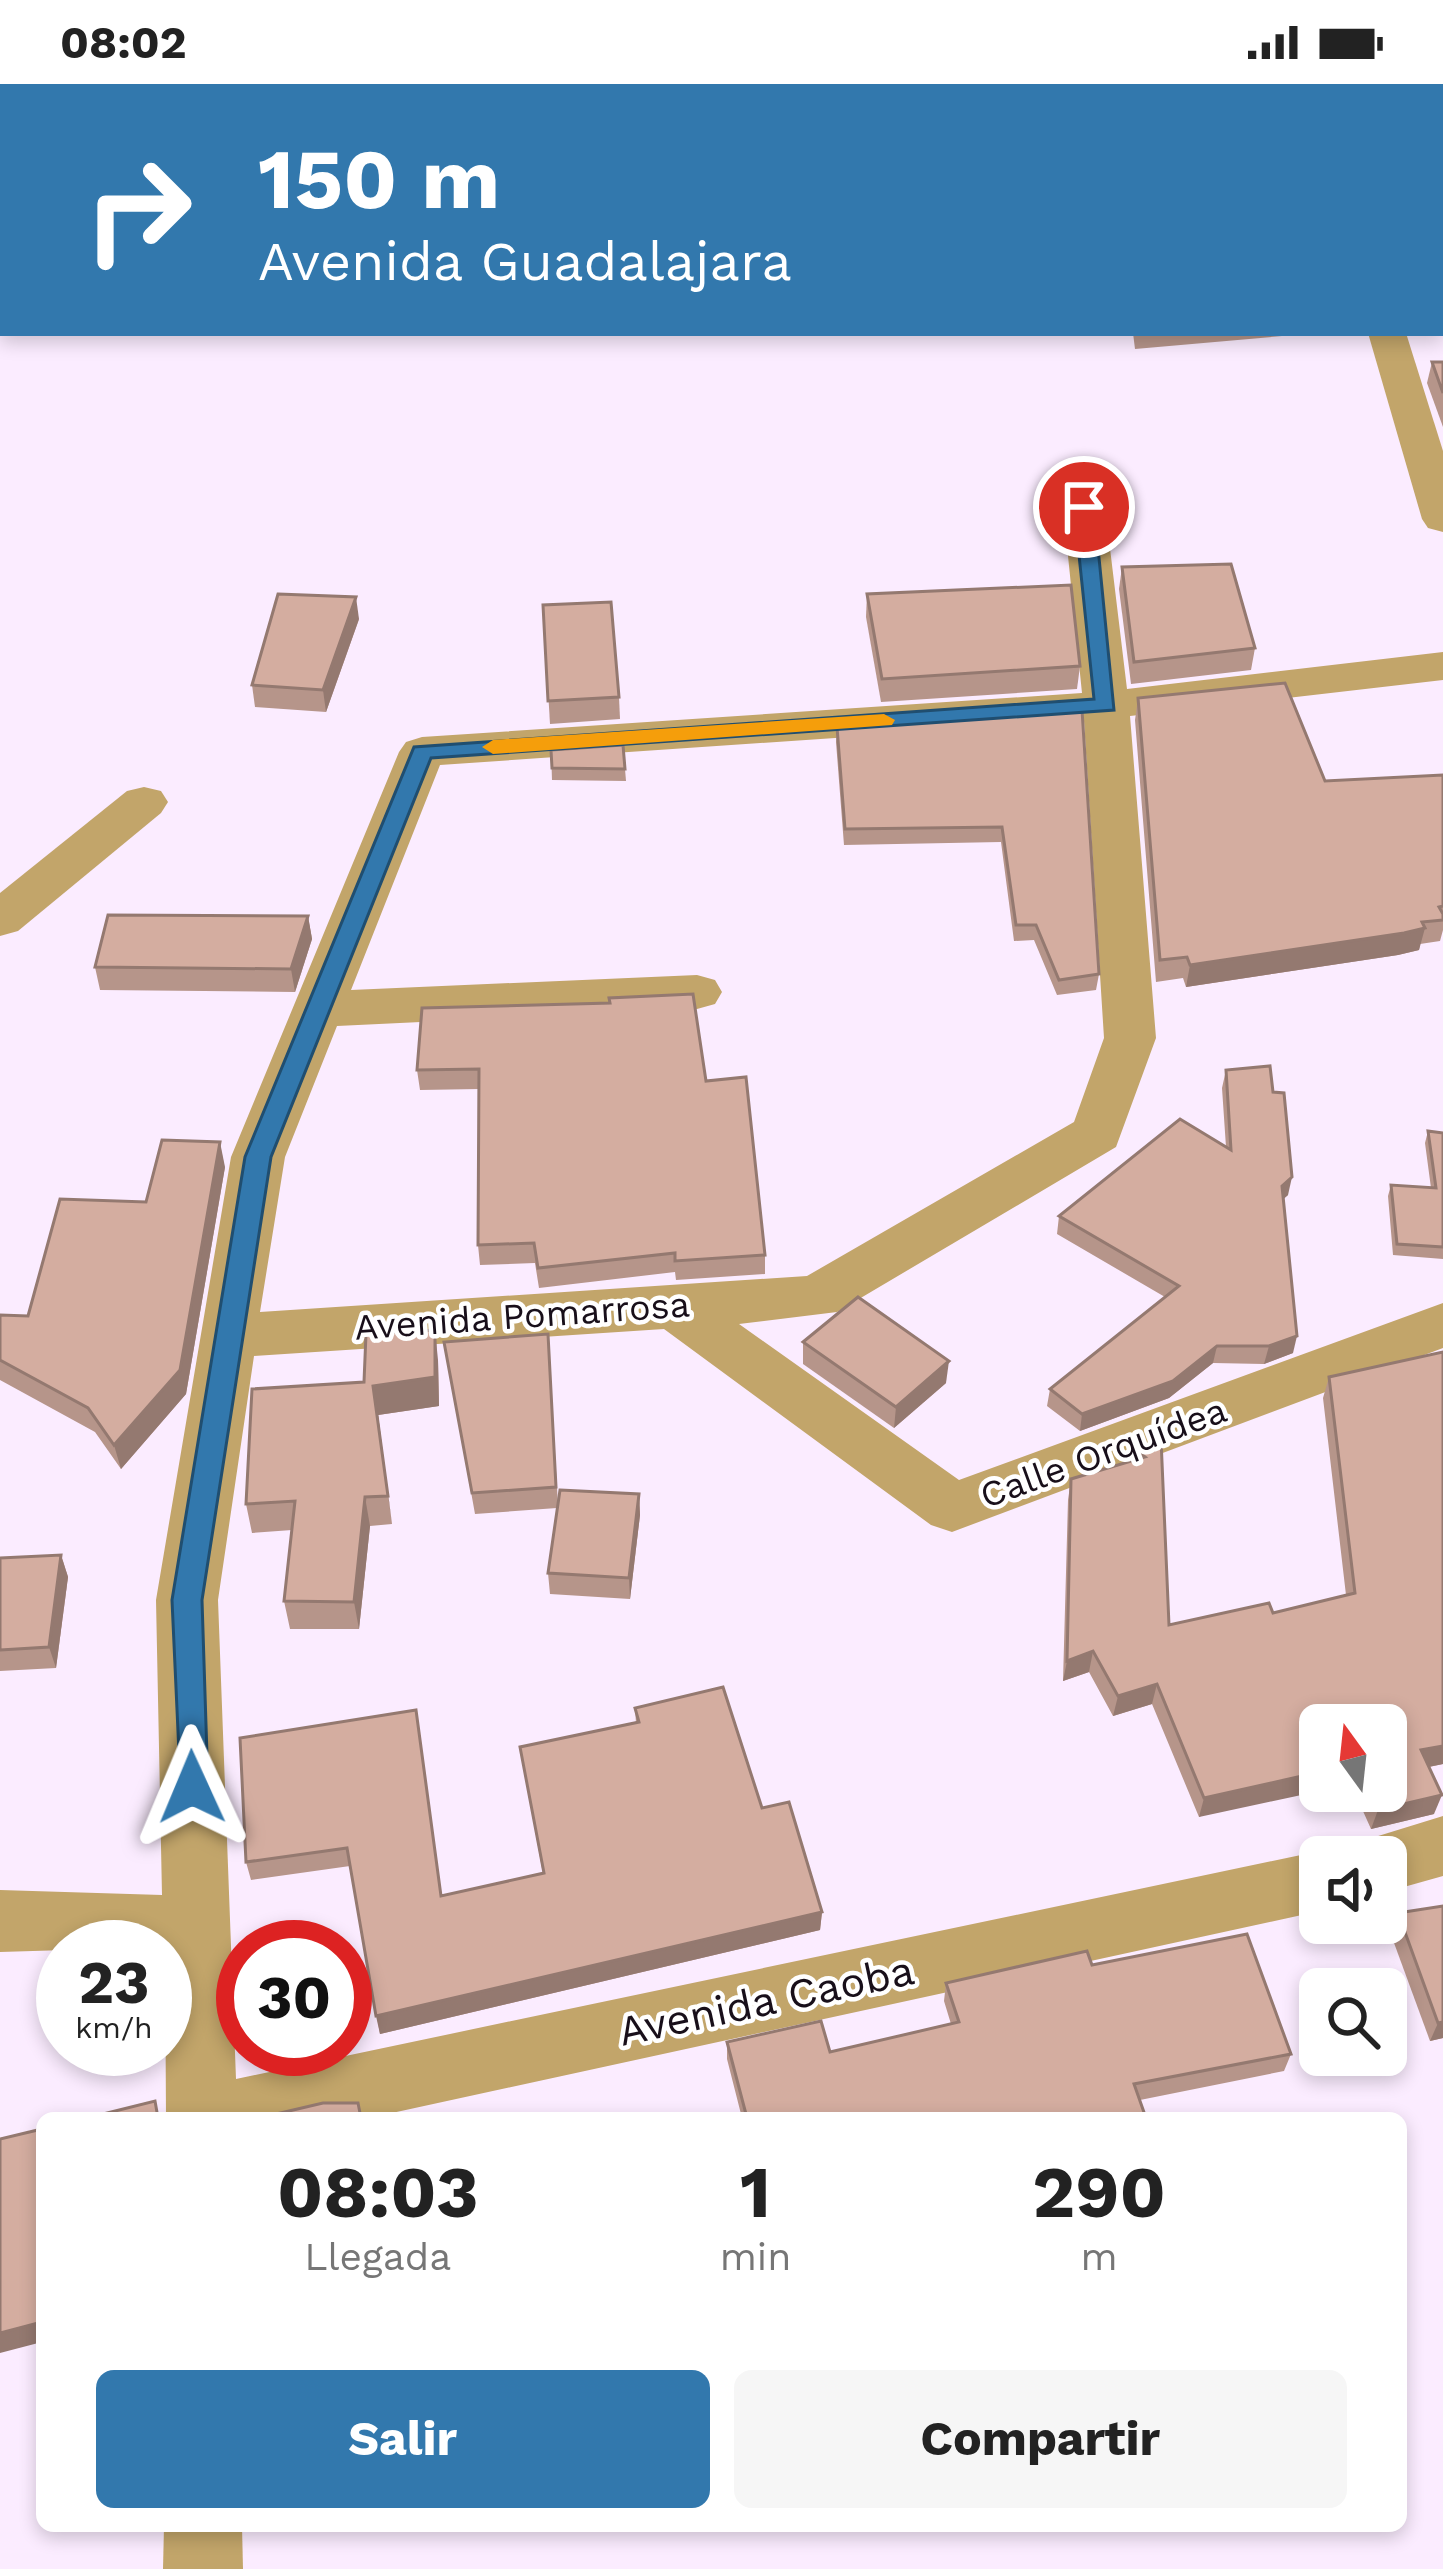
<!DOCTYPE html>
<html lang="es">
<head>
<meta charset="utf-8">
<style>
	:root { --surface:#fff; --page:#f6f6f6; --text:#222; --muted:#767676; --accent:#3278ad }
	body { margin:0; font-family:"Work Sans",sans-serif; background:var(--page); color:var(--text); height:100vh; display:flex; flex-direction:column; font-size:45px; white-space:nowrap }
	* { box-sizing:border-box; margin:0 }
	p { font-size:39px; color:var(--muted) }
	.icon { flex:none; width:66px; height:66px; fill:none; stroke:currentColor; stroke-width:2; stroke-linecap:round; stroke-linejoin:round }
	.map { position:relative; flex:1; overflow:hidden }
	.sheet { position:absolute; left:36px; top:2028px; width:1371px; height:420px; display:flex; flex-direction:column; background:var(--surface); border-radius:18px; box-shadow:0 6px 18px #0003 }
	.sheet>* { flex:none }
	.top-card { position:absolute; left:0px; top:0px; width:1443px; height:252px; box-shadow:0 6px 18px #0003; background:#3278ad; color:#fff; overflow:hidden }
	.needle { width:78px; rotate:345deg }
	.buttons { position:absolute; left:1299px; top:1620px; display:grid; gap:24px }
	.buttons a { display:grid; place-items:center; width:108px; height:108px; border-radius:18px; background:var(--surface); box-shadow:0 6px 18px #0003; font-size:60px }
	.speed { position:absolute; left:36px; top:1836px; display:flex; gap:24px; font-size:60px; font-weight:700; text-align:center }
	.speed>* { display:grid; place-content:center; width:156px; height:156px; border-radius:50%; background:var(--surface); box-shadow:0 6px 18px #0003; line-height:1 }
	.speed small { font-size:30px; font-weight:400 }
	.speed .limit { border:18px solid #d22; background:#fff; color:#111 }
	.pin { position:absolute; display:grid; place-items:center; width:102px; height:102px; color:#fff; margin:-51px; border:6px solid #fff; border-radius:50%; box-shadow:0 3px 12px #0007 }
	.me { position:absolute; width:132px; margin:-66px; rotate:359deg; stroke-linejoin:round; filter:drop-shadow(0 0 9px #0008) }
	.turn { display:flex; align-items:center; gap:42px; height:252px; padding:0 60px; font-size:54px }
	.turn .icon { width:156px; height:156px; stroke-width:2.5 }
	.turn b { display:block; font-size:84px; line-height:102px }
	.eta { display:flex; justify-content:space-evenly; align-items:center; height:204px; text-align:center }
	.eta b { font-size:72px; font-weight:700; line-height:84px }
	.action { display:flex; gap:24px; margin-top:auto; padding:24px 60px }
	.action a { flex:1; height:138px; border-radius:18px; background:var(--accent); color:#fff; font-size:48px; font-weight:700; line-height:138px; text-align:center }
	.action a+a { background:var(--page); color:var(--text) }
	.status { display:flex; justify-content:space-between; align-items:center; height:84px; padding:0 60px; background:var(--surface); direction:ltr }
	.status svg { height:33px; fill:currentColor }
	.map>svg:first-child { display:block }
</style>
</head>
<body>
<div class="status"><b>08:02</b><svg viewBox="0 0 49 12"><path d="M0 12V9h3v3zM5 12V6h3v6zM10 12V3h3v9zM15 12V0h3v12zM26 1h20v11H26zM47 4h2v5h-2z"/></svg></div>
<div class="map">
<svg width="1443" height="2485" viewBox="0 0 1443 2485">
	<rect width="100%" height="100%" fill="#fbecff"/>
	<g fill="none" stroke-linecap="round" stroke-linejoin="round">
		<!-- street -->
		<g fill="#c2a56a" fill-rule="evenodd">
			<path d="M1311,0h34l1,3h-34z"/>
			<path d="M3,131v24l-3,1v-24z"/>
			<path d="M1368,249h38l37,118v81l-15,-4 -6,-9z"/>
			<path d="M1084,410l15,4 6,9 22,182 316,-37v28l-313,36 26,322 -40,109 -279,165 -98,12 220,156 484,-177v45l-491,184 -21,-7 -267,-196 -410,27 -36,244 18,479 1084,-228 17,6h-17v54l-951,207h-203l-1,-171 -165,5v-62l162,5 -6,-295 75,-443 168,-405 7,-10 16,-5 660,-44 -19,-186 6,-9zM1084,637l20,317 -30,84 -267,154 -547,36 25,-155 52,-131 360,-17 18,-5 7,-12 -7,-12 -18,-5 -346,15 89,-225z"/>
			<path d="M144,703l17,4 7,11 -7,11 -143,118 -18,5v-43l127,-102z"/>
			<path d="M1443,1732v60l-57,16v-35h-31l7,-16z"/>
			<path d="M164,2442h78l1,43h-80z"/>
		</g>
	</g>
	<!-- wall -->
	<g fill="#b6958a">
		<path d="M816,0h117l-1,3h-116z"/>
		<path d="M1248,0h66l-1,3h-65z"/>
		<path d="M1440,4h3v247l-3,-6z"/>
		<path d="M1133,249h150l-1,3 -147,13z"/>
		<path d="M1432,278h11v65l-16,-44z"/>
		<path d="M1122,483l133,81 -4,22 -120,14 -12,-95z"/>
		<path d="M867,510l213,72 -3,23 -196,13 -15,-85z"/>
		<path d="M543,521l76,92 1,22 -70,5z"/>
		<path d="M359,535l-33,93 -71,-5 -3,-22z"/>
		<path d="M1138,614l187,83 118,-6v155l-3,11 -20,3 -1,6 -21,5 -212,32 -3,-9 -27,4 -21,-262z"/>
		<path d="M1082,626l17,264 -3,16 -39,5 -23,-55 -20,1 -13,-99 -157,3 -8,-103 1,-15z"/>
		<path d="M623,661l3,36 -74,-1 -1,-30z"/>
		<path d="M308,832l4,23 -17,53 -195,-2 -5,-23z"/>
		<path d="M422,924l284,73 59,174v19l-89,6 -1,-8 -136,16 -4,-25 -55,2 -2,-20 1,-156 -59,1 -3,-20z"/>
		<path d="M1226,986l47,22 15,103 -5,4 10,154 -29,11 -51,-1 -44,35 -89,33 -33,-25 3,-17 115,-92 -108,-63 2,-18 167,-69 -4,-59z"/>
		<path d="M1428,1047l15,2v126l-50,-4 -5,-59 3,-11 40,3 -6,-45z"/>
		<path d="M225,1083l-39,227 -65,75 -26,-37 -95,-52v-65l28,1 118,-114z"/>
		<path d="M548,1250l10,171 81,-11 1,21 -10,84 -80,-5 -2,-21 9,-65 -82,6 -31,-172z"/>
		<path d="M803,1258l143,41 -52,45 -91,-64z"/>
		<path d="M1443,1268v412l-14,3 5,47 -63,15 -17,-38h32v-66l-187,92 -47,-113 -39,12 -24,-44 -26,9 5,-181 3,-21 61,-18 2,-12 27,-10 8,186 104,-12 73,-18 -23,-197 6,-21z"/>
		<path d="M438,1276l1,46 -61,9 14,109 -22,2 -11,103h-69l-6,-28 8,-71 -40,3 -6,-29 118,-122z"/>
		<path d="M61,1471l7,22 -12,91 -56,3v-113z"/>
		<path d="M635,1624l127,100 60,104 -2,18 -440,104 -30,-168 -99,14 -5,-18 -6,-124 202,158 101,-22 -23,-127 116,-24z"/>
		<path d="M1443,1822v132l-13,3 -40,-109 8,-19z"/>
		<path d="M1092,1881l199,89 -7,17 -144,29 6,18h-404l-15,-59v-17l103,10 121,-28 -7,-23 2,-18z"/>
	</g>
	<!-- shaded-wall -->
	<g fill="#947970">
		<path d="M356,513l3,22 -33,93 -3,-22z"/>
		<path d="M308,832l4,23 -17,53 -4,-23z"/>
		<path d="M1425,844l-6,22 -21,5 -212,32 4,-22z"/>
		<path d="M220,1058l5,25 -39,227 -65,75 -7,-24z"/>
		<path d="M1292,1093l-4,18 -10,9 4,-18z"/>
		<path d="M435,1246l3,30 1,46 -61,9 14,109 -19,-138z"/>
		<path d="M1297,1252l-4,17 -29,11 5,-18z"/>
		<path d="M1217,1262l-4,17 -44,35 -89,33 2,-17z"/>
		<path d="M949,1277l-3,22 -52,45 2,-21z"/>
		<path d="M639,1410l1,21 -10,84 -1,-21z"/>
		<path d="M365,1413l5,29 -11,103 -5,-27z"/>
		<path d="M61,1471l7,22 -12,91 -7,-21z"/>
		<path d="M1093,1567l-4,21 -26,9 4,-20z"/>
		<path d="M1157,1600l-5,20 -39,12 5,-20z"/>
		<path d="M1443,1662v18l-30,6 8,-20z"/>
		<path d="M1320,1688v19l-121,26 5,-19z"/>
		<path d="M1442,1711l-8,19 -63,15 7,-19z"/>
		<path d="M822,1828l-2,18 -440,104 -4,-18z"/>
		<path d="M1443,1938v16l-13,3 8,-18z"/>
		<path d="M42,2238v20l-42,11v-20z"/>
	</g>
	<!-- building -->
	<g fill="#d4ada0" stroke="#947970" stroke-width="3">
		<path d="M874,0h57l-1,3h-57z"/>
		<rect x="1151" y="0" width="50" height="3"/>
		<path d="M1440,4h3v213l-3,-6z"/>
		<path d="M1432,278h11v31z"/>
		<path d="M1231,480l24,84 -121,14 -12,-95z"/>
		<path d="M1071,501l9,81 -198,13 -15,-85z"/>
		<path d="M278,510l78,3 -33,93 -71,-5z"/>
		<path d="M611,518l8,95 -71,4 -5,-96z"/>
		<path d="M1285,599l40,98 118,-6v131l-4,1 4,7v6l-21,2 3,6 -21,5 -214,32 -3,-8 -27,3 -22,-262z"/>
		<path d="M1082,626l17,264 -40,6 -23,-55h-20l-14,-98 -157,2 -8,-102z"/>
		<path d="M623,661l2,24 -73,-1 -1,-18z"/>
		<path d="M108,831l200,1 -17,53 -196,-2z"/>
		<path d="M693,910l13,87 40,-4 19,178 -90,6v-8l-137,15 -4,-25 -56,2 1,-176 -62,1 5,-62 188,-5 -1,-5z"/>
		<path d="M1270,982l3,26 11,1 8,84 -10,9 15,150 -28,10h-52l-44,35 -91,33 -32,-25 129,-103 -120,-70 121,-97 51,31 -5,-80z"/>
		<path d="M1428,1047l15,2v114l-46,-3 -6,-59 45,3z"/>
		<path d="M162,1056l58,2 -40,228 -66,75 -26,-37 -88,-48v-45l28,1 32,-117 86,3z"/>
		<path d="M858,1213l91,64 -53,46 -93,-65z"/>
		<path d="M435,1246v47l-62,9 15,110 -23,1 -11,105 -70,-1 11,-100 -49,3 6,-115 112,-7 2,-48z"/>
		<path d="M548,1250l8,153 -84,6 -28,-151z"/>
		<path d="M1443,1268v394l-22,4 21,45 -64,15 -8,-19h16v-66h-66v47l-116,26 -47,-114 -39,12 -25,-45 -26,10 4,-182 74,-22 -11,-8 27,-10 8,186 100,-22 4,10 82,-20 -26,-216z"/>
		<path d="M560,1406l79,4 -10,84 -81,-5z"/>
		<path d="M61,1471l-12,92 -49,3v-92z"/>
		<path d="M723,1603l39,121 27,-6 33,110 -446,104 -29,-168 -101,14 -6,-124 176,-28 25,186 103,-23 -24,-126 119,-25 -4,-14z"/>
		<path d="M1443,1822v116l-5,1 -40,-110z"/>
		<path d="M1247,1850l44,120 -157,30 12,34h-399l-20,-76 94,-21 9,31 129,-30 -13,-39 141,-32 5,14z"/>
		<path d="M155,2017l3,17h-71z"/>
		<path d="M323,2019h35l3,15h-102z"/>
		<path d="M42,2045v193l-42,11v-194z"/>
	</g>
	<!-- route -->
	<path fill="#3278ad" stroke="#204e70" stroke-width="3" d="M1084,417l10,6 20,203 -683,48 -160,399 -69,443 6,187 -5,10h-22l-9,-197 73,-443 169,-410 680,-48 -20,-192z"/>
	<!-- slow -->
	<path fill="#f59e0b" d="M884,630l11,6 -3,5 -399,29 -11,-7 11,-7z"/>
	<g text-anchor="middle" stroke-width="9" stroke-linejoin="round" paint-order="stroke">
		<!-- street labels -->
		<g font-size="36" fill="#180f1a" stroke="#fff">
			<text transform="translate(522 1231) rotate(-4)" y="13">Avenida Pomarrosa</text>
			<text transform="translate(1103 1368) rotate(-20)" y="13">Calle Orquídea</text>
		</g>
		<!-- near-street labels -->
		<g font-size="42" fill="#180f1a" stroke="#fff">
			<text transform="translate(766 1916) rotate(-12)" y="15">Avenida Caoba</text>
		</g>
	</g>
</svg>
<div class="buttons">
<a><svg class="needle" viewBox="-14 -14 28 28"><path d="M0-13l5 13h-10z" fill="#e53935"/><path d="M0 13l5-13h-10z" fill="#767676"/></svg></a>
<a><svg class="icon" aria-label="sound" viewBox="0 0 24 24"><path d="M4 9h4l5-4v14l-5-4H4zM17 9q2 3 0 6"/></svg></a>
<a><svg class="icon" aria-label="search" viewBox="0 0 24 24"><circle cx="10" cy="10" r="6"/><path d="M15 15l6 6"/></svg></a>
</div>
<div class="speed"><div>23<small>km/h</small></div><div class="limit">30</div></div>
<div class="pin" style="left:1084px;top:423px;background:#d93025"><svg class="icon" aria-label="arrive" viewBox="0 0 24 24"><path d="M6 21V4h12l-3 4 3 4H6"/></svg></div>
<svg class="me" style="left:192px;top:1703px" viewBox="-20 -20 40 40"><path d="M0-17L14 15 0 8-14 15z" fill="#3278ad" stroke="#fff" stroke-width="4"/></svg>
<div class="top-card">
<div class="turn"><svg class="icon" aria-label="right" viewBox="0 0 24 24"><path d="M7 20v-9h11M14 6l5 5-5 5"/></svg><div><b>150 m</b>Avenida Guadalajara</div></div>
</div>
<section class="sheet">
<div class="eta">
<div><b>08:03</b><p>Llegada</p></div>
<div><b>1</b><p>min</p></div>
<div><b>290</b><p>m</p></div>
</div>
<div class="action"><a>Salir</a><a>Compartir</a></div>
</section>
</div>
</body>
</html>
